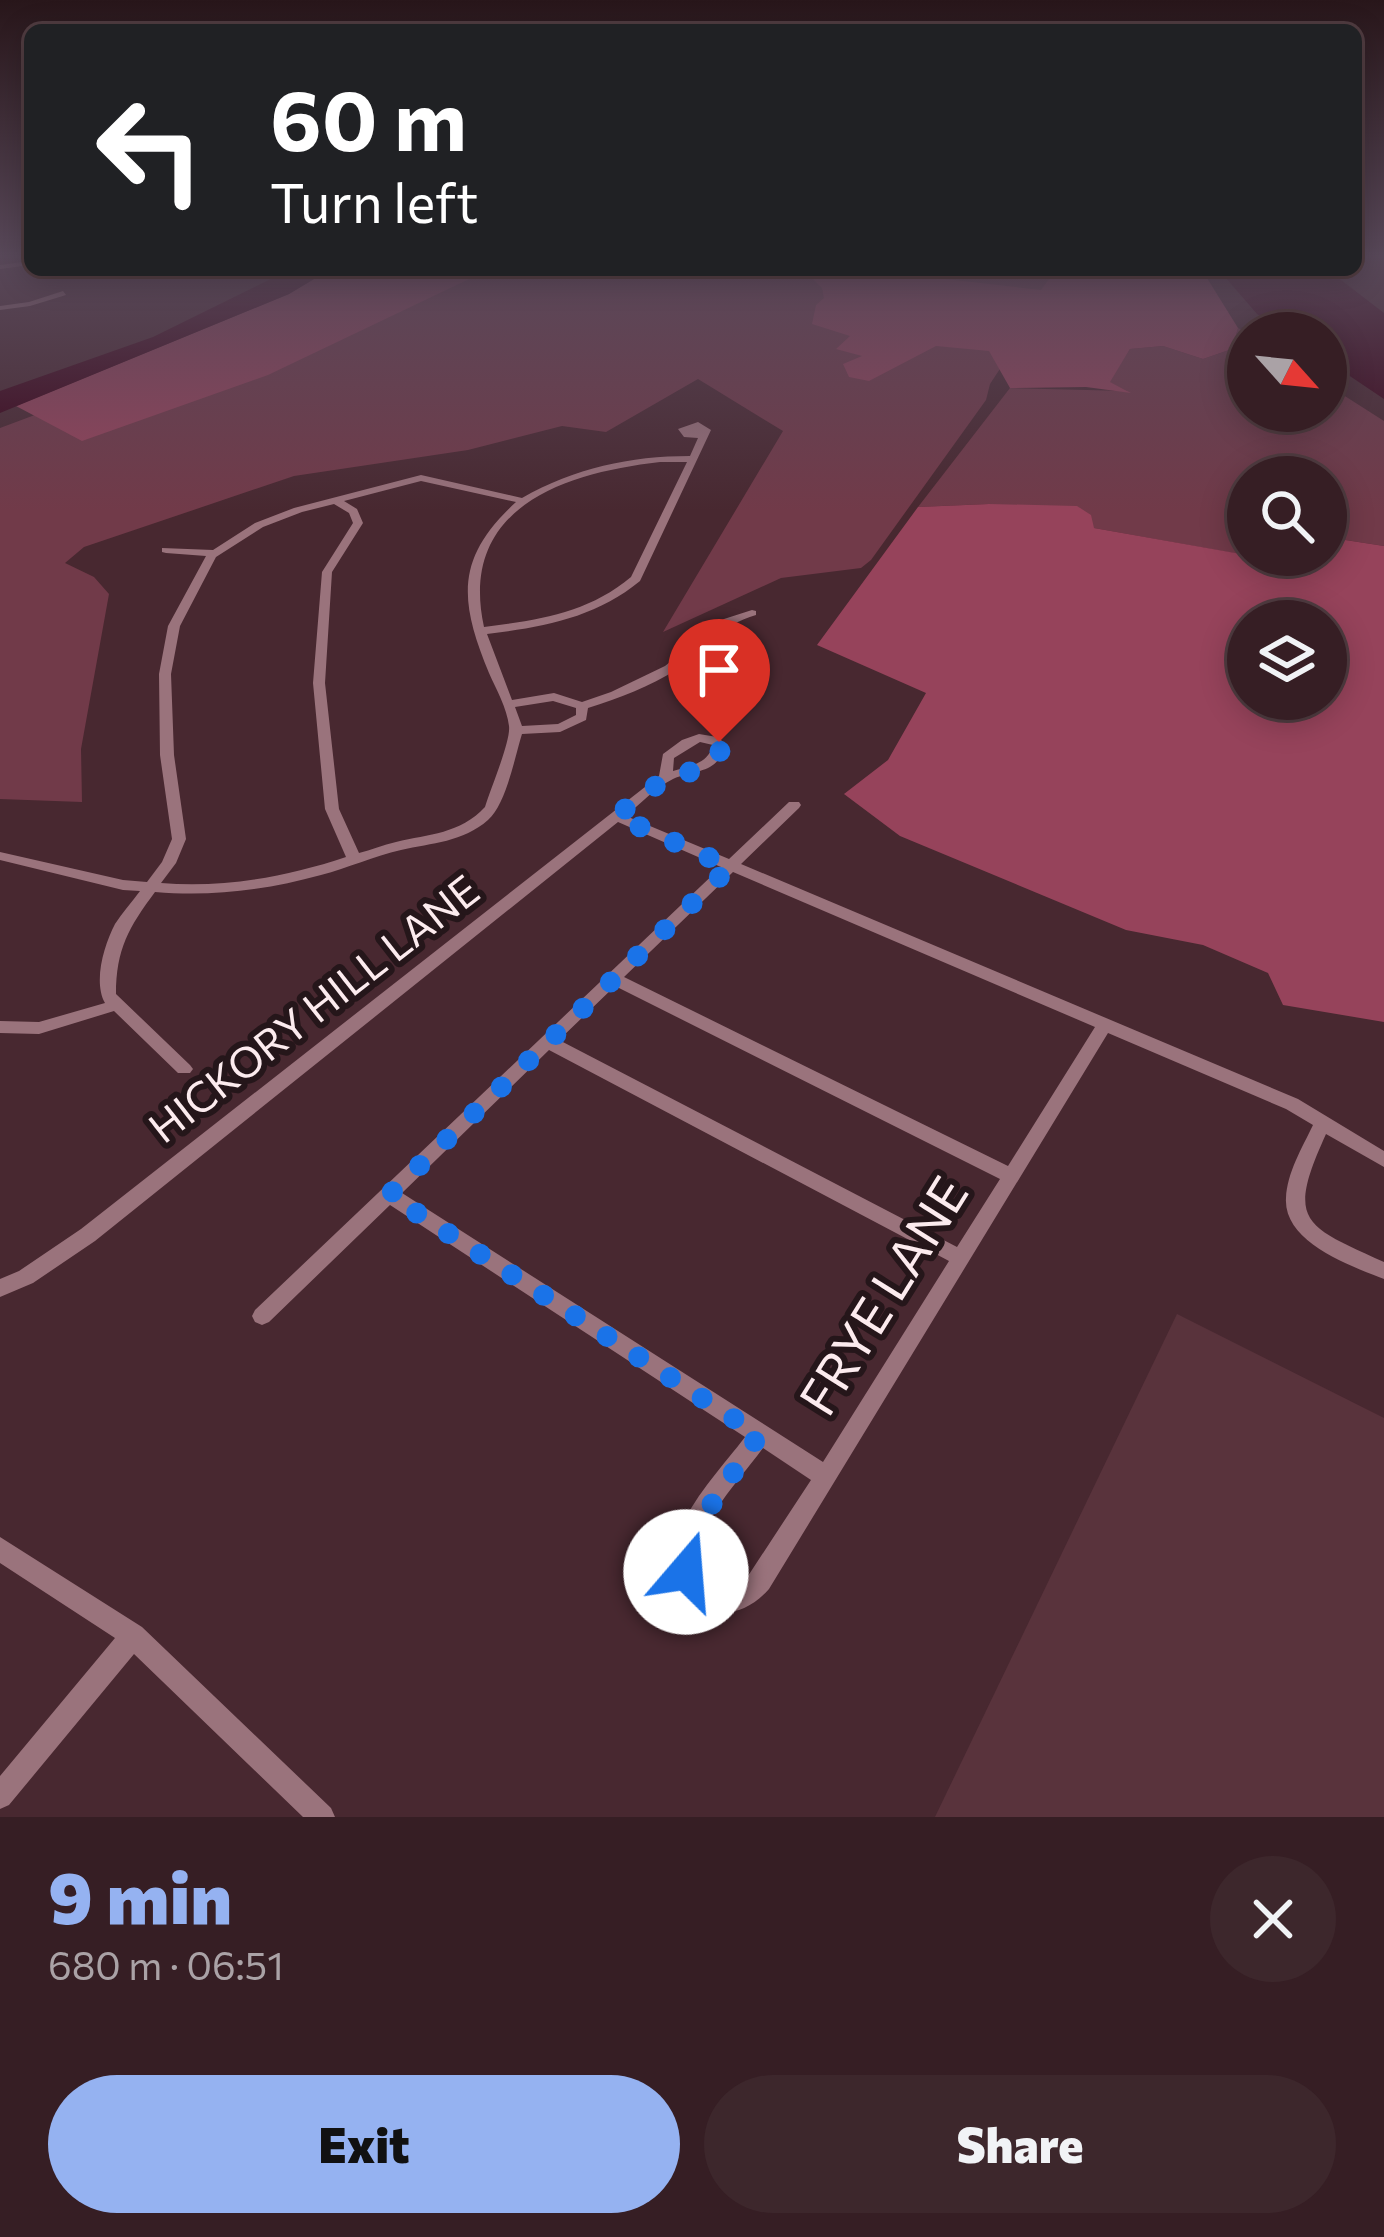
<!DOCTYPE html>
<html lang="en">
<head>
<meta charset="utf-8">
<style>
	:root { --surface:#361e24; --page:#3d272c; --text:#f1f3f6; --muted:#aaa2a6; --line:#503c41; --accent:#95b2f1 }
	body { margin:0; font-family:Commissioner,sans-serif; background:var(--page); color:var(--text); height:100vh; display:flex; flex-direction:column; font-size:45px; white-space:nowrap }
	* { box-sizing:border-box; margin:0 }
	p { font-size:39px; color:var(--muted) }
	.icon { flex:none; width:66px; height:66px; fill:none; stroke:currentColor; stroke-width:2; stroke-linecap:round; stroke-linejoin:round }
	.map { position:relative; height:1817px; overflow:hidden }
	.sheet { display:flex; flex-direction:column; background:var(--surface); flex:1 }
	.sheet>* { flex:none }
	.top-card { position:absolute; left:24px; top:24px; width:1338px; height:252px; border-radius:18px; box-shadow:0 6px 30px #0003,0 0 0 3px var(--line); background:#202124; color:#fff; overflow:hidden }
	.needle { width:78px; rotate:117deg }
	.fabs { position:absolute; left:1227px; top:312px; display:grid; gap:24px }
	.fabs a { display:grid; place-items:center; width:120px; height:120px; border-radius:50%; background:var(--surface); box-shadow:0 6px 30px #0003,0 0 0 3px var(--line); font-size:60px }
	.pin { position:absolute; display:grid; place-items:center; width:102px; height:102px; color:#fff; margin:-123px -51px; border-radius:50% 50% 50% 0; rotate:-45deg; box-shadow:0 0 12px #0007 }
	.pin .icon { rotate:45deg }
	.me { position:absolute; width:132px; margin:-66px; rotate:18deg; stroke-linejoin:round; filter:drop-shadow(0 0 9px #0008) }
	.turn { display:flex; align-items:center; gap:42px; height:252px; padding:0 48px; font-size:54px }
	.turn .icon { width:156px; height:156px; stroke-width:2.5 }
	.turn b { display:block; font-size:84px; line-height:102px }
	.round { display:grid; place-items:center; flex:none; width:126px; height:126px; border-radius:63px; background:var(--page) }
	.headline { display:flex; align-items:center; justify-content:space-between; height:204px; padding:0 48px }
	h1 { font-size:72px; font-weight:800; line-height:90px; color:var(--accent) }
	.cta { display:flex; gap:24px; margin-top:auto; padding:24px 48px }
	.cta a { flex:1; height:138px; border-radius:72px; background:var(--accent); color:#111; font-size:48px; font-weight:800; line-height:138px; text-align:center }
	.cta a+a { background:var(--page); color:var(--text) }
	.map>svg:first-child { display:block }
</style>
</head>
<body>
<div class="map">
<svg width="1384" height="1817" viewBox="0 0 1384 1817">
	<rect width="100%" height="100%" fill="#482830"/>
	<!-- built -->
	<path fill="#59333c" d="M1177,1314l207,104v399h-449z"/>
	<!-- green -->
	<g fill="#713a49">
		<path d="M361,270h704l-75,114 -4,16 -115,160 -10,8 -80,10 -118,54 120,-201 -85,-52 -92,53 -44,-6 -94,24 -174,26 -210,71 -19,16 29,14 15,17 -28,155 1,53 -82,-3v-371l115,-43z"/>
		<path d="M1238,328l10,6v77h78v-27l58,37v125l-58,-9v-60h-78v78h47l5,10 -206,-37 -105,-24 -71,3 92,-119 117,3 -18,-9 21,-33 33,-3 40,13 29,-10z"/>
	</g>
	<!-- forest -->
	<g fill="#96435b" fill-rule="evenodd">
		<path d="M329,270h159l-220,105 -186,66 -66,-35 273,-112z"/>
		<path d="M804,270h139l2,9 96,11 15,-20h146l36,58 -6,21 -29,10 -40,-13 -33,3 -20,33 21,11 -45,-6 -76,1 -21,-37 -53,-5 -67,35 -20,-4 -6,-13 19,-8 -26,-7 14,-13 -38,-12 4,-19 8,-7 -2,-10z"/>
		<path d="M989,504l88,2 14,9 3,13 204,36 -3,-9h31v-18l58,9v476l-101,-17 -15,-32 -65,-28 -77,-15 -226,-94 -56,-42 44,-34 38,-67 -109,-48 101,-138zM1248,621h78v78h-78z"/>
	</g>
	<!-- water -->
	<g fill="#390016">
		<path d="M289,270h40l-40,24 -289,119v-22l153,-54z"/>
		<path d="M1219,270h109l56,43v86l-58,-39v-27h-41l-28,-19z"/>
	</g>
	<g fill="none" stroke-linecap="round" stroke-linejoin="round">
		<!-- minor -->
		<g fill="#9a737c" fill-rule="evenodd">
			<path d="M30,261v4l-30,4v-4z"/>
			<path d="M63,291l3,4 -36,11 -30,4v-4l29,-4z"/>
			<path d="M698,422l13,8 -71,151c-45,37 -97,46 -153,53l25,66 42,-7 28,9 29,-10 54,-26 59,-47 28,-9 4,1v4c-34,9 -52,35 -79,54 -27,18 -58,29 -89,39l-2,12 -26,12 -38,2c-7,22 -16,71 -34,86 -25,22 -56,23 -87,30 -27,6 -53,18 -80,25 -55,15 -109,22 -166,17 -26,35 -39,57 -39,102l74,71 3,4 -3,4h-12l-64,-62 -75,23 -39,-1v-12l39,1 66,-19c-12,-21 -1,-58 10,-79 7,-11 17,-22 25,-33l-17,-1 -123,-30v-8l123,28 24,2 15,-20 10,-23 -12,-84 -1,-81 9,-48 38,-70 -40,-3 -4,-1v-4l51,2 42,-27 39,-15 127,-33 101,23c53,-30 108,-42 168,-42l8,-18 -14,-1 -6,-8zM660,462h27l-56,115c-43,36 -92,43 -147,50 -26,-119 79,-154 176,-165zM421,481l95,21c-61,56 -57,98 -27,171 7,16 18,35 20,53 2,15 -19,64 -24,81 -25,27 -56,27 -89,35 -13,3 -25,8 -37,11l-20,-44 -14,-126 7,-111 31,-49 -6,-14 -13,-8zM334,504l15,9 4,10 -31,49 -9,111 12,126 21,48c-60,20 -121,31 -185,26l15,-20 10,-24 -12,-84 -3,-81 9,-48 36,-69 47,-30 39,-15zM553,701l23,7v7l-18,9 -36,2 -7,-19z"/>
			<path d="M699,734l18,3 9,7c-10,32 -29,24 -53,35 -17,8 -33,25 -47,37l103,43 60,-57h10l2,3 -2,3 -58,56 557,235 86,52v16l-58,-33c-40,88 -23,91 58,128v17c-34,-13 -101,-37 -98,-81 1,-25 16,-50 27,-73l-27,-16 -178,-76 -339,556c-30,34 -73,32 -91,-12 -4,-9 -6,-17 -4,-27 9,-43 46,-80 71,-113l-355,-232 -121,117 -7,3 -7,-3 -3,-6 3,-6 466,-443 -103,-45 -523,419 -62,42 -33,14v-18l19,-8 62,-42 578,-453 4,-22 19,-14zM700,742l13,3c-5,19 -23,21 -40,26l1,-13zM733,872l362,155 -87,139 -384,-189zM615,986l385,193 -43,68 -398,-207zM549,1050l400,211 -126,201 -421,-269zM763,1448l48,32 -65,99 -12,10h-17l-18,-19c-9,-41 41,-90 64,-122z"/>
			<path d="M0,1537l142,90 189,181 4,9h-32l-169,-163 -125,151 -9,4v-33l115,-138 -115,-75z"/>
		</g>
	</g>
	<!-- sky -->
	<linearGradient id="sky" x2="0" y2="1"><stop stop-color="#28161a"/><stop offset="0.5" stop-color="#584859"/><stop offset="1" stop-color="#584859" stop-opacity="0"/></linearGradient>
	<rect width="1384" height="511" fill="url(#sky)"/>
	<g fill="none" stroke-linecap="round" stroke-linejoin="round">
		<!-- route -->
		<path stroke="#1a73e8" stroke-width="21" stroke-dasharray="0 37.8" d="M686,1572l-1,-22 8,-18 66,-97 -370,-240 341,-328 -114,-51 50,-38 32,-8 22,-18 -1,-10"/>
	</g>
	<g text-anchor="middle" stroke-width="12" stroke-linejoin="round" paint-order="stroke">
		<!-- street labels -->
		<g font-size="42" fill="#fcebee" stroke="#25161a">
			<text transform="translate(314 1009) rotate(-38)" y="15">HICKORY HILL LANE</text>
		</g>
		<!-- near-street labels -->
		<g font-size="51" fill="#fcebee" stroke="#25161a">
			<text transform="translate(884 1296) rotate(-58)" y="18">FRYE LANE</text>
		</g>
	</g>
</svg>
<div class="fabs">
<a><svg class="needle" viewBox="-14 -14 28 28"><path d="M0-13l5 13h-10z" fill="#e53935"/><path d="M0 13l5-13h-10z" fill="#aaa2a6"/></svg></a>
<a><svg class="icon" aria-label="search" viewBox="0 0 24 24"><circle cx="10" cy="10" r="6"/><path d="M15 15l6 6"/></svg></a>
<a><svg class="icon" aria-label="layers" viewBox="0 0 24 24"><path d="M12 4l9 5-9 5-9-5zM3 14l9 5 9-5"/></svg></a>
</div>
<div class="pin" style="left:719px;top:742px;background:#d93025"><svg class="icon" aria-label="arrive" viewBox="0 0 24 24"><path d="M6 21V4h12l-3 4 3 4H6"/></svg></div>
<svg class="me" style="left:686px;top:1572px" viewBox="-20 -20 40 40"><circle r="19" fill="#fff"/><path d="M0-13L10 11 0 6-10 11z" fill="#1a73e8"/></svg>
<div class="top-card">
<div class="turn"><svg class="icon" aria-label="left" viewBox="0 0 24 24"><path d="M17 20v-9H6M10 6l-5 5 5 5"/></svg><div><b>60 m</b>Turn left</div></div>
</div>
</div>
<section class="sheet">
<div class="headline"><div><h1>9 min</h1><p>680 m · 06:51</p></div><a class="round"><svg class="icon" aria-label="close" viewBox="0 0 24 24"><path d="M6 6l12 12M18 6L6 18"/></svg></a></div>
<div class="cta"><a>Exit</a><a>Share</a></div>
</section>
</body>
</html>
